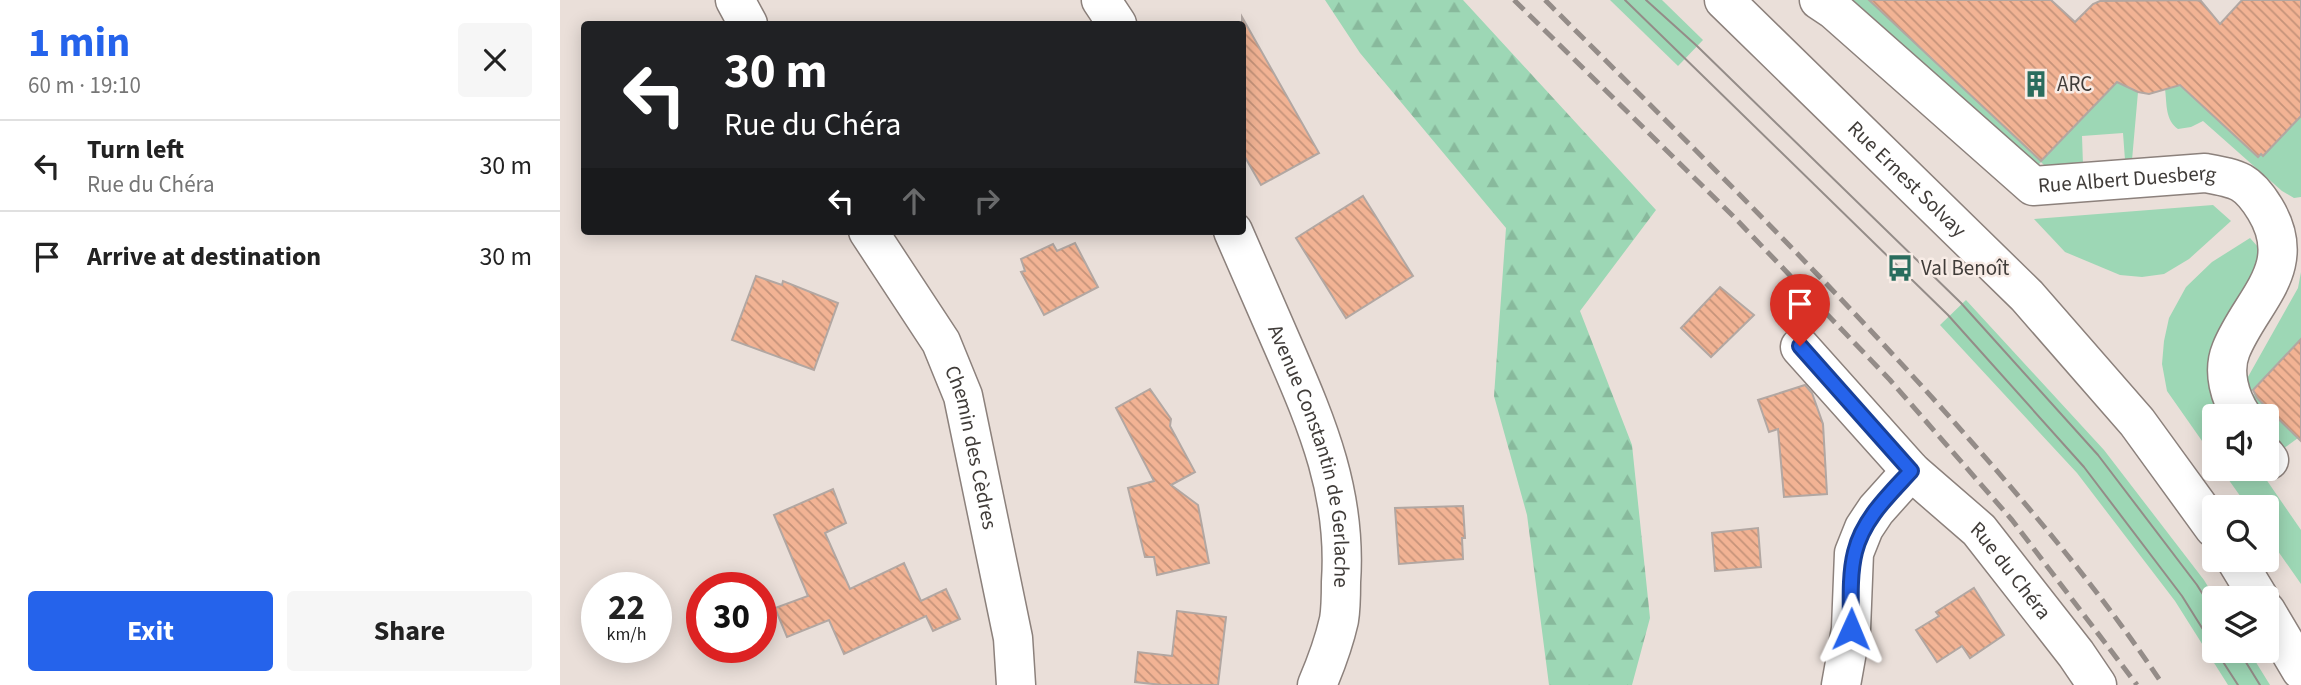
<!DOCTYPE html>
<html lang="en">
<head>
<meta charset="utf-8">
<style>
	:root { --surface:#fff; --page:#f6f6f6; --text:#222; --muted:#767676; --line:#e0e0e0; --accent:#2563eb }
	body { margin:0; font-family:"Source Sans 3",sans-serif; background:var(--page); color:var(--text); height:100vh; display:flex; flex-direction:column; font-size:26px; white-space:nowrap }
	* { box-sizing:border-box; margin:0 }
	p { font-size:23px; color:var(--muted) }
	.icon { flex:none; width:38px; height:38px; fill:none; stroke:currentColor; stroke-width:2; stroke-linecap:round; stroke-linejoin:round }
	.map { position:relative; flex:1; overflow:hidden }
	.details { display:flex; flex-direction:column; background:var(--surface); width:560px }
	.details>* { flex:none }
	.banner { position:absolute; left:21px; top:21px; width:665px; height:214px; border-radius:7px; box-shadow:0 4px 18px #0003; background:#202124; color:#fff; overflow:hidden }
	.tools { position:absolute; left:1642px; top:404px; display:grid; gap:14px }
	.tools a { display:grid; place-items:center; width:77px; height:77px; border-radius:7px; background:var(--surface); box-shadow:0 4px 18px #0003; font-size:35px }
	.speed { position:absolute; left:21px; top:572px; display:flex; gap:14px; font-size:35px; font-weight:700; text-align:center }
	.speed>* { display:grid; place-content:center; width:91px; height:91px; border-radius:50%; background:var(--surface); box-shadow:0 4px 18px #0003; line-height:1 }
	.speed small { font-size:18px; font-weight:400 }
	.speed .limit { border:10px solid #d22; background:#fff; color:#111 }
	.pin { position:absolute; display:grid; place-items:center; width:60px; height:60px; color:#fff; margin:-72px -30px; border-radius:50% 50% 50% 0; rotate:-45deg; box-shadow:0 0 7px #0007 }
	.pin .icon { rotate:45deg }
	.me { position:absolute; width:77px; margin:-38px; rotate:1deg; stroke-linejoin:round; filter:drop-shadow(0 0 5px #0008) }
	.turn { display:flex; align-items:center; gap:24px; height:147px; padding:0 28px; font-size:32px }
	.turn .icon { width:91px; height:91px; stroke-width:2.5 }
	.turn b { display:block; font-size:49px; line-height:60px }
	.lanes { display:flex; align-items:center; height:66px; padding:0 28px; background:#0003; justify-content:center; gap:35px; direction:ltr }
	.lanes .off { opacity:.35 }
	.round { display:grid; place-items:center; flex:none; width:74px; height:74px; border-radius:7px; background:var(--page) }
	.head { display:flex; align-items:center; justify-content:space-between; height:119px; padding:0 28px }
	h1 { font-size:42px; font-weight:700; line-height:52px; color:var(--accent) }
	.primary-button { display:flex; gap:14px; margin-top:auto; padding:14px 28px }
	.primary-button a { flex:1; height:80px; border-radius:7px; background:var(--accent); color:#fff; font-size:28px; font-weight:700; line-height:80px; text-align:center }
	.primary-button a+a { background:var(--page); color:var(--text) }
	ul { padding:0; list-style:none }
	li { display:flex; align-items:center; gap:21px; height:91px; padding:0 28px; border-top:2px solid var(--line) }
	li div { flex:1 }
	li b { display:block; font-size:26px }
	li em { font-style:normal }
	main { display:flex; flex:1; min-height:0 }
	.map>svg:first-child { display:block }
</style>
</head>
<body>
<main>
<section class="details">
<div class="head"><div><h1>1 min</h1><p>60 m · 19:10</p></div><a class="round"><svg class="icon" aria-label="close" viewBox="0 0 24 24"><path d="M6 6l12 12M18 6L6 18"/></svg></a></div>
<ul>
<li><svg class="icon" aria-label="left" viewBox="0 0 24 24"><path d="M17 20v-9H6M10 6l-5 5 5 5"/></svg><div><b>Turn left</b><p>Rue du Chéra</p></div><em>30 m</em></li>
<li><svg class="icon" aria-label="arrive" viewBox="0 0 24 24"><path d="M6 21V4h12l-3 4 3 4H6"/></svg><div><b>Arrive at destination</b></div><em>30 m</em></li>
</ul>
<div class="primary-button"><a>Exit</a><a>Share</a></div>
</section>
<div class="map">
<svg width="1741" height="685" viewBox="0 0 1741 685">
	<defs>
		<pattern id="forest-firs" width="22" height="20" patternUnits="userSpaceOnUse" patternTransform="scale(1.75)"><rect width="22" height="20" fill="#9dd7b5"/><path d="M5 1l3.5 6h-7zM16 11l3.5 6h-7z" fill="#88b99c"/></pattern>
		<pattern id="building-back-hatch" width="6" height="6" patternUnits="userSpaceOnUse" patternTransform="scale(1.75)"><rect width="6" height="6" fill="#f2b394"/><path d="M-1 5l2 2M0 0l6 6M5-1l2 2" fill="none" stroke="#c5937a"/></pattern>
	</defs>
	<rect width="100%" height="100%" fill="#eadfd9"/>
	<!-- green -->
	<g fill="#9dd7b5">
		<path d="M1050,0h52l41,40 -25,26z"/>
		<path d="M1293,0h16l172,161 79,-83 18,14 -6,68h-7l-2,-27 -41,3 1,29 -37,2 -5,-5 -7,7z"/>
		<path d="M1613,79l85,78 43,-41v81l-7,1 -12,-7 -79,-70 -12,6 -13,2c-13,-9 -11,-25 -13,-40z"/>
		<path d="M1653,205l18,16 -42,38 -25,15 -22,3 -22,-2 -55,-23 -31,-33z"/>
		<path d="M1690,238l8,9 1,12 -35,157h-10v42l-47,-67 -5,-27 2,-23 5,-23 17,-31 26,-25z"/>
		<path d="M1741,272v67l-50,53 47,46 -18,13 -14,-20v-15h-10l-12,-32 54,-96z"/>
		<path d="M1406,300l138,150 100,130 11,18 -1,53h35l21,34h-42l-53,-84 -98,-128 -137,-148z"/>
		<path d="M1661,469h38l42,61v54l-35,-50v-26l-18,-1z"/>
	</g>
	<!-- forest -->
	<path fill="url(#forest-firs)" d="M765,0h138l193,210 -76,101 52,134 18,173 -18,67h-83l-22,-170 -33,-119 12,-168 -146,-175z"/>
	<!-- building -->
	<g fill="url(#building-back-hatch)" stroke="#b2a7a2" stroke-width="2">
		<path d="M1309,0h182l24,22 18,-18 7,-3 95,-1 6,1 19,23 22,-24h59v116l-38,40 -2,-2 -3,3 -78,-72 -31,9 -11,-2 -21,-10 -76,79z"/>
		<path d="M682,17l77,136 -58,32 -19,-33z"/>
		<path d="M803,196l50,80 -67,42 -50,-80z"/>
		<path d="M515,243l23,44 -54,28 -23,-43 4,-1 -4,-12 32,-15 4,7z"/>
		<path d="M196,276l26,9 1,-4 55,22 -24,67 -82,-30z"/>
		<path d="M1160,287l34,28 -43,42 -30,-29z"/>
		<path d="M1741,339v102l-44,-43 -4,-8z"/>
		<path d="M1245,385l7,8 11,31 4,70 -43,3 -6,-68 -9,3 -11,-32z"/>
		<path d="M590,389l21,30 -1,7 25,46 -24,13 27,20 11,58 -52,12 -3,-18h-9l-17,-69 26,-7 -38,-73z"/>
		<path d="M273,489l13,34 -21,10 25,56 54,-26 17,38 25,-12 14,30 -27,12 -7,-15 -82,38 -15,-34 -42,17 -12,-29 33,-12 -34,-81z"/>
		<path d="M903,506l2,32h-3l1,21 -64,5 -4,-56z"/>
		<path d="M1198,528l3,39 -46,4 -3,-38z"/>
		<path d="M1414,588l30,47 -34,23 -8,-12 -25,16 -21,-32 23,-14 -3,-4z"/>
		<path d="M617,611l49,6 -8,68h-56l-27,-3 3,-30 34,4z"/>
	</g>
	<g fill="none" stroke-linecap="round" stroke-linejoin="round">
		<defs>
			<g id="minor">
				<path d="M175,0l13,24"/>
				<path d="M541,0l16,24"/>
				<path id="s1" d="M1164,0l303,296 110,126 77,106"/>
				<path id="s2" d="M1259,0l15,10 199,176 172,-13c33,6 42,7 60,36 36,59 -14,91 -34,141 -9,22 -1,48 11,66"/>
				<path id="s3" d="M308,231l73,111 22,54 50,242 3,47"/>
				<path id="s4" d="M673,231c17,39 34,78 51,117 34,78 63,147 57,234 0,13 0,26 -2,38 -5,22 -13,44 -22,65"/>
				<path id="s5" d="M1240,347l111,124 68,59 97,124 21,31"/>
				<path d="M1706,456l3,4"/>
				<path d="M1676,560l23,38"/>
				<path d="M1706,611l35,59"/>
				<path d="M1281,685l10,-56 3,-76 10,-25 12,-18 35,-39"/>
			</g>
		</defs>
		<!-- minor casing -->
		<use href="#minor" stroke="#8c817c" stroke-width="41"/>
		<!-- minor -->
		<use href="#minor" stroke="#fff" stroke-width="38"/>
		<!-- tram -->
		<g stroke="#948c88" stroke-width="2">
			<path d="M1065,0l323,315 136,152 98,129 32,51"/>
			<path d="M1086,0l51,46 264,257 137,152 99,130 17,27"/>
			<path d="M1656,651l22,34"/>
			<path d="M1679,651l21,34"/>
		</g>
		<!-- rail -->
		<g stroke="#948c88" stroke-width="5" stroke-dasharray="14 7" stroke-linecap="butt">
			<path d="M954,0l220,217 156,163 122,140 125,165"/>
			<path d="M985,0c144,144 290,286 424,439 69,78 136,159 194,246"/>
		</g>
	</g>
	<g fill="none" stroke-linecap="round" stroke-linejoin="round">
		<defs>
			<path id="route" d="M1240,346l111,125c-22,24 -48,48 -56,81 -6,24 -4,52 -4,77"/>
		</defs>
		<!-- route casing -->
		<use href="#route" stroke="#184099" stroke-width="18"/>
		<!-- route -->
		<use href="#route" stroke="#2563eb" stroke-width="12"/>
	</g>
	<!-- icons -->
	<defs>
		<symbol id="building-bare" viewBox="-9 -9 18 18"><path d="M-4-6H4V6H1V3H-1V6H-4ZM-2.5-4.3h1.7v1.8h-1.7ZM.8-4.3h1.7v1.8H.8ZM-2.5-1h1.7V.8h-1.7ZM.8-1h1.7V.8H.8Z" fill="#2a6c5d" stroke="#f8ece6" stroke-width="2.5" paint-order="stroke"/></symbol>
		<symbol id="bus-bare" viewBox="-9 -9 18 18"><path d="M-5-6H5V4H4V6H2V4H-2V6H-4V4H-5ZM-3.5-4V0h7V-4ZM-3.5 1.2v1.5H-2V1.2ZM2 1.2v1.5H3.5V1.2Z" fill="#2a6c5d" stroke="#f8ece6" stroke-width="2.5" paint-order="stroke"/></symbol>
	</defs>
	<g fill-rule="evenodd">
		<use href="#building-bare" x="1457" y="65" width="38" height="38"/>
		<use href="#bus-bare" x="1321" y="249" width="38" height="38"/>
	</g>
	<g text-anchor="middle" stroke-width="5" stroke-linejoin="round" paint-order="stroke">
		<!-- poi labels -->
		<g font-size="21" fill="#403c39" stroke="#f8ece6" text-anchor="start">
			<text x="1497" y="91">ARC</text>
			<text x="1361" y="275">Val Benoît</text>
		</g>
		<!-- street labels -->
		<g font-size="21" fill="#403c39" stroke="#f8ece6">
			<text dy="7" stroke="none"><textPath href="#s1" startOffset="256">Rue Ernest Solvay</textPath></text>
			<text dy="7" stroke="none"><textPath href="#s2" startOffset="378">Rue Albert Duesberg</textPath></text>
			<text dy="7" stroke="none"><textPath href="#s3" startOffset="243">Chemin des Cèdres</textPath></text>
			<text dy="7" stroke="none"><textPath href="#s4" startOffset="240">Avenue Constantin de Gerlache</textPath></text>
			<text dy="7" stroke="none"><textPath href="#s5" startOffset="308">Rue du Chéra</textPath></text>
		</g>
	</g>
</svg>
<div class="tools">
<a><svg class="icon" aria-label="sound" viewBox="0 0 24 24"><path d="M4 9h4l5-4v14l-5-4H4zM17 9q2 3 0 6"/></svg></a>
<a><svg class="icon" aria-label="search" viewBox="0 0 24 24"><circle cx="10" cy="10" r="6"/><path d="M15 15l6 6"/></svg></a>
<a><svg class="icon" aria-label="layers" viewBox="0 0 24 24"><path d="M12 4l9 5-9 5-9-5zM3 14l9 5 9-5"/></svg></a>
</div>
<div class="speed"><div>22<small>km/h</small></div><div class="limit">30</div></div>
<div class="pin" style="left:1240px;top:346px;background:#d93025"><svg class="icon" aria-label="arrive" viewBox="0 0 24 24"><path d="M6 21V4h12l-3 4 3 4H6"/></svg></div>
<svg class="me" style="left:1291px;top:629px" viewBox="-20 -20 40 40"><path d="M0-17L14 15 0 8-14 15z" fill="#2563eb" stroke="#fff" stroke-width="4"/></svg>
<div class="banner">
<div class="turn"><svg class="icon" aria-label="left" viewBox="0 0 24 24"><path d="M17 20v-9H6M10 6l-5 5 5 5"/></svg><div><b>30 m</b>Rue du Chéra</div></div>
<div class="lanes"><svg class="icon" aria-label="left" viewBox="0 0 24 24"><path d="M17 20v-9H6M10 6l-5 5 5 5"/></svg><svg class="icon off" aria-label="ahead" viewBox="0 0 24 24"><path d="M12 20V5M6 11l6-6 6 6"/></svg><svg class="icon off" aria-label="right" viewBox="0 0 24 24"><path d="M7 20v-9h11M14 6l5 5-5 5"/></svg></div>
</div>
</div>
</main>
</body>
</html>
